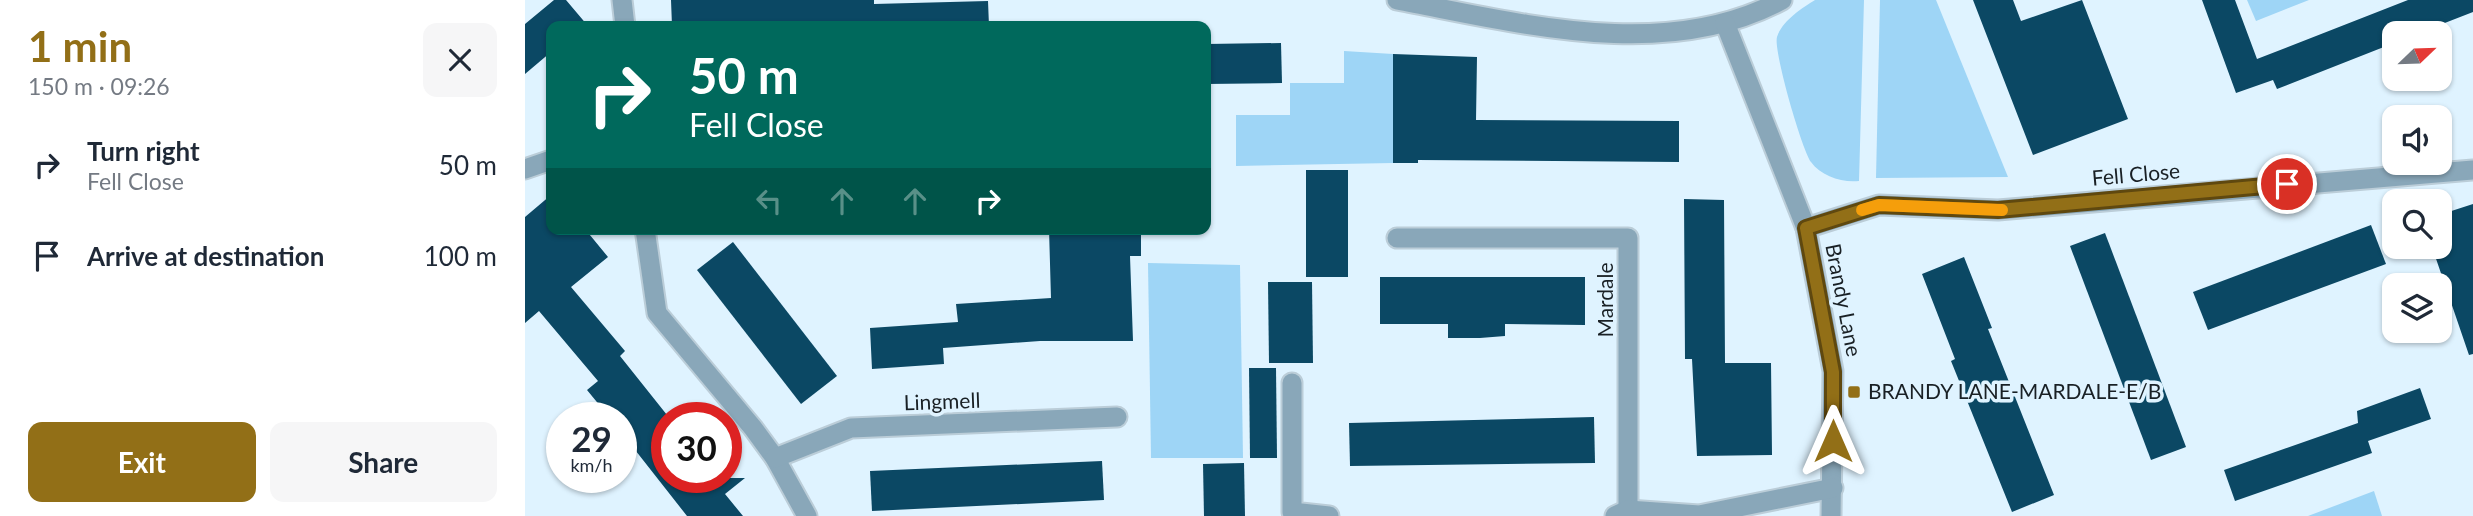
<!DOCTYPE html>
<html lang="en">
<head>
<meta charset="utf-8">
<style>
	:root { --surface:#fff; --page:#f6f6f7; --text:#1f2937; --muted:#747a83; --accent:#926f17 }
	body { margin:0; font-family:Lato,sans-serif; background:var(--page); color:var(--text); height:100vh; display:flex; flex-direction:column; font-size:26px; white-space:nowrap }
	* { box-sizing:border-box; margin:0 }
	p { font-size:23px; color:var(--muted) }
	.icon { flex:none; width:38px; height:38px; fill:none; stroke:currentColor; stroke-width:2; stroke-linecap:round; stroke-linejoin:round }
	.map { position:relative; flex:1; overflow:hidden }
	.side { display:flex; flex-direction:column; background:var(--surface); width:525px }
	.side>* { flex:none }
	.top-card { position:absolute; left:21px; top:21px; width:665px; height:214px; border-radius:14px; box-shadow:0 2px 5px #0004; background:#00695c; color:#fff; overflow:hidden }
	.needle { width:46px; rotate:67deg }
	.controls { position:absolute; left:1857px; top:21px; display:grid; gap:14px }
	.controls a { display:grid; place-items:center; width:70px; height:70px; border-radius:14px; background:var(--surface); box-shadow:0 2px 5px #0004; font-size:35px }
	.speed { position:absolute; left:21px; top:402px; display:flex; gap:14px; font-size:35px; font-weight:700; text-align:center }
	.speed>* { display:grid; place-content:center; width:91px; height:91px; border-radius:50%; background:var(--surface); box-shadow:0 2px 5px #0004; line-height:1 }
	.speed small { font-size:18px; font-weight:400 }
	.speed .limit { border:10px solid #d22; background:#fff; color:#111 }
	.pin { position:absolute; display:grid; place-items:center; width:60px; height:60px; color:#fff; margin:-30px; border:4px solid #fff; border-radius:50%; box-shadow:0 2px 7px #0007 }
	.me { position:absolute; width:77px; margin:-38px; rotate:0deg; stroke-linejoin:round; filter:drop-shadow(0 0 5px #0008) }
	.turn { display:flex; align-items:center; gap:24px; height:147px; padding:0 28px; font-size:32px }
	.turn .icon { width:91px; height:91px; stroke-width:2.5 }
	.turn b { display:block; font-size:49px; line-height:60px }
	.lanes { display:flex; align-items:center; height:66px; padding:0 28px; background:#0003; justify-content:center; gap:35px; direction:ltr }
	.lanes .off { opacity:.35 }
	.round { display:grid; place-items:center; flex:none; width:74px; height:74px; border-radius:14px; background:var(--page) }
	.headline { display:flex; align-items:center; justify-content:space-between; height:119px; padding:0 28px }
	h1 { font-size:42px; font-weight:700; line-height:52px; color:var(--accent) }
	.action { display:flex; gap:14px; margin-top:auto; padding:14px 28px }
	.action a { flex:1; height:80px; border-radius:14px; background:var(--accent); color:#fff; font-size:28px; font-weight:700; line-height:80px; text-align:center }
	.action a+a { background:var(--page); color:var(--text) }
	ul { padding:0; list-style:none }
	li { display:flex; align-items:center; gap:21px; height:91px; padding:0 28px }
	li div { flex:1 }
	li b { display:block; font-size:26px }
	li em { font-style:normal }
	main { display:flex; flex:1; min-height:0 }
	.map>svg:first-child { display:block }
</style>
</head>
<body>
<main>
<section class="side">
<div class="headline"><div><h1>1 min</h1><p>150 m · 09:26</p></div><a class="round"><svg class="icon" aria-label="close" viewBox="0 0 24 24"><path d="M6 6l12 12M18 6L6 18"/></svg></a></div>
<ul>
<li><svg class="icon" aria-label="right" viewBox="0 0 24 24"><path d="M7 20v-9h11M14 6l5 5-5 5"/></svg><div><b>Turn right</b><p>Fell Close</p></div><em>50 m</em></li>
<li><svg class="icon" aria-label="arrive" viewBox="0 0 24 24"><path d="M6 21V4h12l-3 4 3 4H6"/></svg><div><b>Arrive at destination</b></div><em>100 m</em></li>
</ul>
<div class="action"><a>Exit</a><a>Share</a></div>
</section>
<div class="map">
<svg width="1948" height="516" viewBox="0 0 1948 516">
	<rect width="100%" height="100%" fill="#dff3ff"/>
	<!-- green -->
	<g fill="#9ed5f6">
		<path d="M1290,0h49l-5,181c-17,2 -38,-5 -48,-19 -9,-12 -38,-112 -34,-125 5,-16 25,-29 38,-37z"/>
		<path d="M1355,0h56l72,177 -132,1z"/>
		<path d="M1722,0h62l-53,21z"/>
		<path d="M819,51l49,3v109l-157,3v-51h54v-32h54z"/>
		<path d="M623,263l92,2 3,193h-92z"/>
		<path d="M1849,491l8,25h-74z"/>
	</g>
	<!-- building -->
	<g fill="#0b4864">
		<path d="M29,0h12l22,26h-37v26l-26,22v-50z"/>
		<path d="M146,0h203v4l114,-3 1,25h-317z"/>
		<path d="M1448,0h40l8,21 61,-21 46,119 -95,36z"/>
		<path d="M1677,0h33l22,59 151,-59h65v12l-54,21h-25v10l-117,46 -4,-9 -37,13z"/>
		<path d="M756,43l1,40 -76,1v-40z"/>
		<path d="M868,54l84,3 -1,63 203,1v41l-261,-2v3h-25z"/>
		<rect x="781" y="170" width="42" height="107"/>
		<path d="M26,195v34h34l23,28 -37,30 54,64 -5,5 47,59v63h78l-20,16 18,22h-56l-66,-84v-14h-11l-23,-28 11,-9 -59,-70 -14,12v-106z"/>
		<path d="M1159,199l40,1 1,163h46l1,92 -75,1 -5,-97h-7z"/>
		<path d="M1948,204v150l-4,1 -37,-108h7v-32z"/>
		<path d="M1846,225l15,39 -178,66 -15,-38z"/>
		<path d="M524,229h92v27h-11l3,85h-93l-97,7 1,16 -72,5 -2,-41 88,-6 -2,-18 95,-6z"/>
		<path d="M1580,233l81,214 -35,13 -81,-214z"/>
		<path d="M208,242l104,134 -36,28 -104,-134z"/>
		<path d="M1439,257l28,71 -4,1 66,166 -42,17 -61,-151 4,-2 -33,-85z"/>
		<path d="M855,277h205v48l-80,-1v12l-25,2h-32v-14h-68z"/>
		<path d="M743,282h44l1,81h-44z"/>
		<path d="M724,368h27l1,90h-27z"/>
		<path d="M1895,388l11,31 -63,22 4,12 -137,48 -11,-31 134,-47 -1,-12z"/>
		<path d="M1069,417l1,46 -245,3 -1,-43z"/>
		<path d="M577,461l2,39 -232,11 -2,-40z"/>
		<path d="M719,463l1,53h-41l-1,-52z"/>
	</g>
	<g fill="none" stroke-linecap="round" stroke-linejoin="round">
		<defs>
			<g id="minor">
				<path d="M97,0l3,26"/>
				<path d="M872,0c123,23 268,63 385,0"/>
				<path d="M1200,23l81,205 27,143 -2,145"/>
				<path d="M0,169l26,-9"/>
				<path d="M1281,228l73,-23 119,5 475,-40"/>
				<path d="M120,229l12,84 96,115 22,30 32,58"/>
				<path d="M872,238h231v272"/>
				<path d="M767,383v129l37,4"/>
				<path d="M250,458l76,-30 266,-11"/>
				<path d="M1090,516l13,-6 71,5 134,-27"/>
			</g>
		</defs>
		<!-- minor casing -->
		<use href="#minor" stroke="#bbcdd8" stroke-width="23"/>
		<!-- minor -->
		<use href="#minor" stroke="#89a7b9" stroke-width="19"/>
	</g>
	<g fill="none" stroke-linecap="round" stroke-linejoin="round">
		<defs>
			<path id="route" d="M1308,441v-69l-27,-144 73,-23 119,5 289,-26"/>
		</defs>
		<!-- route casing -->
		<use href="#route" stroke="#5f480f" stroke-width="18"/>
		<!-- route -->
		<use href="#route" stroke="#926f17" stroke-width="12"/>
		<!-- slow -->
		<path stroke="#f59e0b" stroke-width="12" d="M1337,210l17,-5 123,5"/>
	</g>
	<!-- markers -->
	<rect fill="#926f17" stroke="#dff3ff" stroke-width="2.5" x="1322" y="385" width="14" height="14" rx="3.5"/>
	<g text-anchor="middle" stroke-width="7" stroke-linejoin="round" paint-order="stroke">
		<!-- street labels -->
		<g font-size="21" fill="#192025" stroke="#dff3ff">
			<text transform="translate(1611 175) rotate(-5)" y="7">Fell Close</text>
			<text transform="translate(1081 300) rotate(-90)" y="7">Mardale</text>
			<text transform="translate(1318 300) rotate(79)" y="7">Brandy Lane</text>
			<text transform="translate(417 402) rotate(-2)" y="7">Lingmell</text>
		</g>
		<!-- poi labels -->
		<g font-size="21" fill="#192025" stroke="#dff3ff" text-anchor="start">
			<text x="1343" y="399">BRANDY LANE-MARDALE-E/B</text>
		</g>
	</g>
</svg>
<div class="controls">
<a><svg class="needle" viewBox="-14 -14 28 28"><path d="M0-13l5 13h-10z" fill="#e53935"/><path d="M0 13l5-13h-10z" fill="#747a83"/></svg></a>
<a><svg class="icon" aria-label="sound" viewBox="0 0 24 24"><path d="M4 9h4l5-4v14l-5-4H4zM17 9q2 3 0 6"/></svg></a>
<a><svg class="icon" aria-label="search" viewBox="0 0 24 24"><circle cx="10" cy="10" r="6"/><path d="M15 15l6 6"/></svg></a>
<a><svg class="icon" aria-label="layers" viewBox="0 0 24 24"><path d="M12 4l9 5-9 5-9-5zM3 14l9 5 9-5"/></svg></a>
</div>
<div class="speed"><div>29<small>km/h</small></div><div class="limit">30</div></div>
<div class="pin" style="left:1762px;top:184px;background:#d93025"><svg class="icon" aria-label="arrive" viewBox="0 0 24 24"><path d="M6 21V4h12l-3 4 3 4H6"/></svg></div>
<svg class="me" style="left:1308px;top:441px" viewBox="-20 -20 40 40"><path d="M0-17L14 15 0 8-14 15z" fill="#926f17" stroke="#fff" stroke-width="4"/></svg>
<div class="top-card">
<div class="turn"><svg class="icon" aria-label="right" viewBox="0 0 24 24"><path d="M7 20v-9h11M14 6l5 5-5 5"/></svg><div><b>50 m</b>Fell Close</div></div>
<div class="lanes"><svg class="icon off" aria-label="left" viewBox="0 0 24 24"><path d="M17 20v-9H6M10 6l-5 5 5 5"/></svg><svg class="icon off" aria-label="ahead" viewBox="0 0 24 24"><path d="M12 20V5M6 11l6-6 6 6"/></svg><svg class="icon off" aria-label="ahead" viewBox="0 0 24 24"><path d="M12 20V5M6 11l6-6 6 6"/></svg><svg class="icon" aria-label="right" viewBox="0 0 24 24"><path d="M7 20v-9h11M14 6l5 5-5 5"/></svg></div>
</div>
</div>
</main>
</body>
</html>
